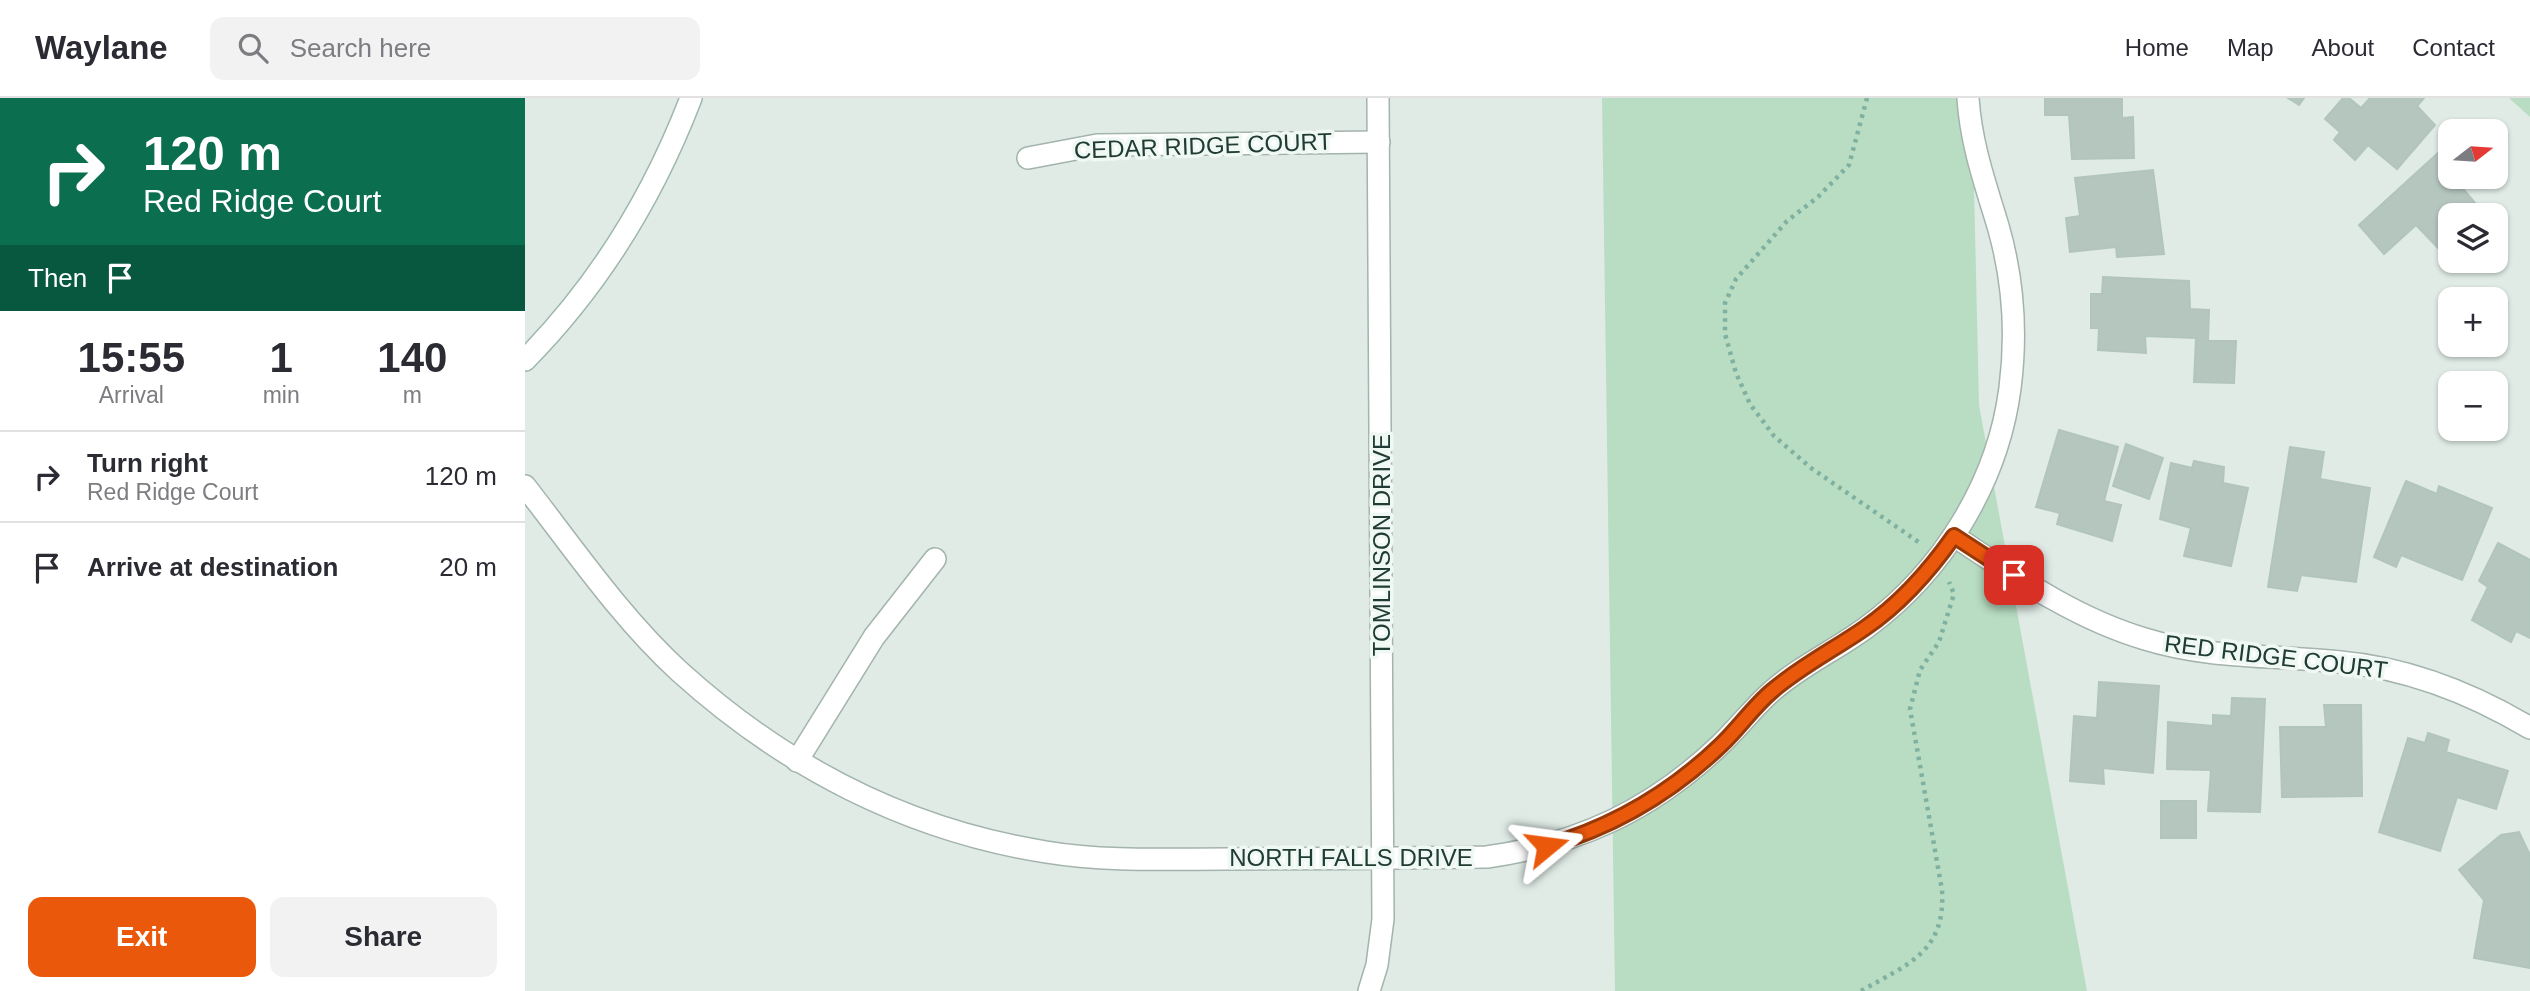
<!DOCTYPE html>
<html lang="en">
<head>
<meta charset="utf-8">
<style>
	:root { --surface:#fff; --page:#f2f2f3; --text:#2b2b33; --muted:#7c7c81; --line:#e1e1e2; --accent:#ea580c }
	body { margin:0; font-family:Helvetica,sans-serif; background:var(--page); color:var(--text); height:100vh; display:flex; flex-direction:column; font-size:26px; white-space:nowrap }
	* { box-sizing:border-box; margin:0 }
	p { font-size:23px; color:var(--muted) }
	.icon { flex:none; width:38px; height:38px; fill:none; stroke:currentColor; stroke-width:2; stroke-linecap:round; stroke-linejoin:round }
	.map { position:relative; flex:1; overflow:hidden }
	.side { display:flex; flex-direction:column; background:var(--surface); width:525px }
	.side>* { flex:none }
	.banner { background:#0b6e4f; color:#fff; overflow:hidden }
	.needle { width:46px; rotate:73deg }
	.controls { position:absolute; left:1913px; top:21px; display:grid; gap:14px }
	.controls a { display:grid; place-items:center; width:70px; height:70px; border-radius:14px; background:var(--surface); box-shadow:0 2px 5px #0004; font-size:35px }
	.pin { position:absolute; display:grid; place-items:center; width:60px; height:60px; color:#fff; margin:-30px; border-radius:14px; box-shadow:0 4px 10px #0006 }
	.me { position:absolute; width:77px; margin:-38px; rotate:74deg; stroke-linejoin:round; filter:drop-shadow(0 0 5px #0008) }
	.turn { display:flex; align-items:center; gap:24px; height:147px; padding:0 28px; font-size:32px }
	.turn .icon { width:91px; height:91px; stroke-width:2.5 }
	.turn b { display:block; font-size:49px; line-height:60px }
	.then { display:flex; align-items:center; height:66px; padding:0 28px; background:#0003; gap:14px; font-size:26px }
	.eta { display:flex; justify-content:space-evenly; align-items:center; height:119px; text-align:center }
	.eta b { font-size:42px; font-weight:700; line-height:49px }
	.button { display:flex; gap:14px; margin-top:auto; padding:14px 28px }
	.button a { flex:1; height:80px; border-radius:14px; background:var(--accent); color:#fff; font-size:28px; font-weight:700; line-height:80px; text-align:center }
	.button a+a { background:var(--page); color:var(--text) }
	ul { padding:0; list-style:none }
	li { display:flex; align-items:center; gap:21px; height:91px; padding:0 28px; border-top:2px solid var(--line) }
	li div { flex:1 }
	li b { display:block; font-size:26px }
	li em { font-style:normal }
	header { display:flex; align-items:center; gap:42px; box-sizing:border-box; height:98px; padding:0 35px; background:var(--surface); border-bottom:2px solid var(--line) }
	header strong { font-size:33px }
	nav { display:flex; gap:38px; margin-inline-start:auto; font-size:24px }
	.search { width:490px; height:63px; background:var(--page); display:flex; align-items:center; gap:18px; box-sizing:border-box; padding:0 24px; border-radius:14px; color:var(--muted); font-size:26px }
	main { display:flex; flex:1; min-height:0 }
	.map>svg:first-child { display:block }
</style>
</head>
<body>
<header>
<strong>Waylane</strong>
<div class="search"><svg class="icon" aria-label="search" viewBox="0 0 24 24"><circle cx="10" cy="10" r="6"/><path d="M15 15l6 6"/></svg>Search here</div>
<nav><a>Home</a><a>Map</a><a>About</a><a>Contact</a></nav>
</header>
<main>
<section class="side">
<div class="banner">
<div class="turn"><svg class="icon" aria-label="right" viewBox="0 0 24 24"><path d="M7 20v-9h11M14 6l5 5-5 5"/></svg><div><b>120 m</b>Red Ridge Court</div></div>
<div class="then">Then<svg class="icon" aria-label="arrive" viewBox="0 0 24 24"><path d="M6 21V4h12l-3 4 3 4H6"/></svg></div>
</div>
<div class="eta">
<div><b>15:55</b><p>Arrival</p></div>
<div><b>1</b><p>min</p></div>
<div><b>140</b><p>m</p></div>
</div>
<ul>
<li><svg class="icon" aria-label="right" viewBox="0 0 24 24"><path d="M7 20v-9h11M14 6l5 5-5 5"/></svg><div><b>Turn right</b><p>Red Ridge Court</p></div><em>120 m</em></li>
<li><svg class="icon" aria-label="arrive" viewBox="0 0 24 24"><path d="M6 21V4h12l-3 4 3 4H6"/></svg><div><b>Arrive at destination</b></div><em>20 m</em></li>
</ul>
<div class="button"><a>Exit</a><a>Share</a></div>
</section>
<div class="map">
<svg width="2005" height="893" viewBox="0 0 2005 893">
	<rect width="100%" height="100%" fill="#e0ebe6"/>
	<!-- green -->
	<g fill="#b8ddc2">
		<path d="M1077,0h370l7,307 108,586h-472z"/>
		<path d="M1984,0h21v19z"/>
	</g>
	<!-- building -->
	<g fill="#b5c6bf" stroke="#b2c5bd" stroke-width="2">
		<path d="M1520,0h77v20l11,-1 1,41 -62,1 -3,-44h-24z"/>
		<path d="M1763,0h16l-5,7z"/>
		<path d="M1818,0h6l12,10 9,-10h54l-7,8 18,19 -38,44 -29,-24 -13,15 -21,-20 6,-8 -15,-13z"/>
		<path d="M1946,24l9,9h-18z"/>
		<path d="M1925,44v35h20l-10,8 25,30h-35v30l-8,7 -26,-27 -32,29 -25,-29z"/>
		<path d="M1628,72l11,84 -47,3 -1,-10 -46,5 -4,-34 14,-2 -5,-38z"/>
		<path d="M1578,179l86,4 1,28 19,1 -1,31h28l-2,42 -40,-1 2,-44 -51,-2 1,17 -48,-3 1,-22h-8v-34h11z"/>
		<path d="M1534,332l59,17 -14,54 17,4 -9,36 -55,-17 3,-11 -24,-6z"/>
		<path d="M1601,346l37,14 -14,41 -36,-13z"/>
		<path d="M1765,349l34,5 -4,27 50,9 -14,94 -55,-7 -4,16 -29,-4z"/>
		<path d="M1669,363l30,6 -1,16 25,5 -17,78 -47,-10 7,-28 -31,-9 11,-56 21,5z"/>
		<path d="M1881,383l31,13 2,-8 53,22 -30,72 -61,-25 -5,12 -22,-10z"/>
		<path d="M1973,445l32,17v78l-14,-7 -5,11 -39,-22 16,-33 -9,-6z"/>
		<path d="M1574,584l60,4 -6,87 -50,-5 1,16 -34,-3 4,-65 23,2z"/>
		<path d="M1707,600l33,1 -5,113 -52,-1 3,-41 -44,-1 1,-47 45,4v-11l18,1z"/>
		<path d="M1799,607h37l1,91 -80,1 -2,-70h46z"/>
		<path d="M1903,635l21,7 -3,12 62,19 -12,38 -39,-12 -17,54 -61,-19 29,-94 17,5z"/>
		<rect x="1636" y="703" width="35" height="37"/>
		<path d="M1994,734l11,23v113l-56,-10 10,-58 -25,-30 42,-35z"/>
	</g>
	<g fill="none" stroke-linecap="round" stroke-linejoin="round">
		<defs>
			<g id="street">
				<path d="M503,60l69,-13 282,-3"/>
				<path d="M0,388c49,63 96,132 155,186 104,94 227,158 366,180 60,10 121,7 181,7 87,0 173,-1 260,-2 92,-13 165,-47 233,-112 18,-17 33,-37 51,-53 29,-26 65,-42 96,-65 76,-56 131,-145 143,-239 7,-54 3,-110 -12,-162 -13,-43 -27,-82 -30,-128"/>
				<path d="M1429,438c61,40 120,82 191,103 64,20 129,16 195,23 67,6 133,32 190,66"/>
				<path d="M272,663l77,-124 61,-78"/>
				<path d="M844,893l8,-26 6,-46 -5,-821"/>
			</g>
			<path id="secondary" d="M0,262c75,-76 128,-163 166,-262"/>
		</defs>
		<!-- street casing -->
		<use href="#street" stroke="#a3b3ad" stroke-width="24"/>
		<!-- secondary casing -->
		<use href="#secondary" stroke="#9eb7ae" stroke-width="24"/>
		<!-- path -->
		<g stroke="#7fb0a0" stroke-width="4.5" stroke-dasharray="3.5 5" stroke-linecap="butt">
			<path d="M1342,0l-18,67 -31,32 -31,24 -51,58 -11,24v31l11,39 14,31 24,32 37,32 109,75"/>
			<path d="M1336,893c47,-27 85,-39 81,-101l-32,-181 10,-39 19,-28 15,-48 -5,-12"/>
		</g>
		<!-- street -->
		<use href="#street" stroke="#fff" stroke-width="21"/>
		<!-- secondary -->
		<use href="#secondary" stroke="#fff" stroke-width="21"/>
	</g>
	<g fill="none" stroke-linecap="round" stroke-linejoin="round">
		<defs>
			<path id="route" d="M1022,748c66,-19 124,-53 174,-101 18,-17 32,-38 51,-54 29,-25 63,-42 93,-63 35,-24 65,-58 89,-92l60,39"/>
		</defs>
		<!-- route casing -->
		<use href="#route" stroke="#983908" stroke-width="18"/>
		<!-- route -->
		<use href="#route" stroke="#ea580c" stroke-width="12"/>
	</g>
	<g text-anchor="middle" stroke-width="7" stroke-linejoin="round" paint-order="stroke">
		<!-- street labels -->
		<g font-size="24" fill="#203c34" stroke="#f0f8f4">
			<text transform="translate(678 48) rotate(-2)" y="8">CEDAR RIDGE COURT</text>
			<text transform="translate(857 447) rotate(-90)" y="8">TOMLINSON DRIVE</text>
			<text transform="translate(1751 559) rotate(7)" y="8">RED RIDGE COURT</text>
			<text x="826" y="768">NORTH FALLS DRIVE</text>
		</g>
	</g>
</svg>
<div class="controls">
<a><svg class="needle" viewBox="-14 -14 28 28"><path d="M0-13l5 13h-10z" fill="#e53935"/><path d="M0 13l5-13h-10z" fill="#7c7c81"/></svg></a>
<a><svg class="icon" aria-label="layers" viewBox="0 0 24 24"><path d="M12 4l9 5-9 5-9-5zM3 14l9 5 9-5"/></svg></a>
<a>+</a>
<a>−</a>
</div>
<div class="pin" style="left:1489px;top:477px;background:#d93025"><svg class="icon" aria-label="arrive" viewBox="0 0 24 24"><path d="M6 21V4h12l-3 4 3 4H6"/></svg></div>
<svg class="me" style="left:1022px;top:748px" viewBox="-20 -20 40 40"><path d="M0-17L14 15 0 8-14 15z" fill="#ea580c" stroke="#fff" stroke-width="4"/></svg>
</div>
</main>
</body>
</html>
